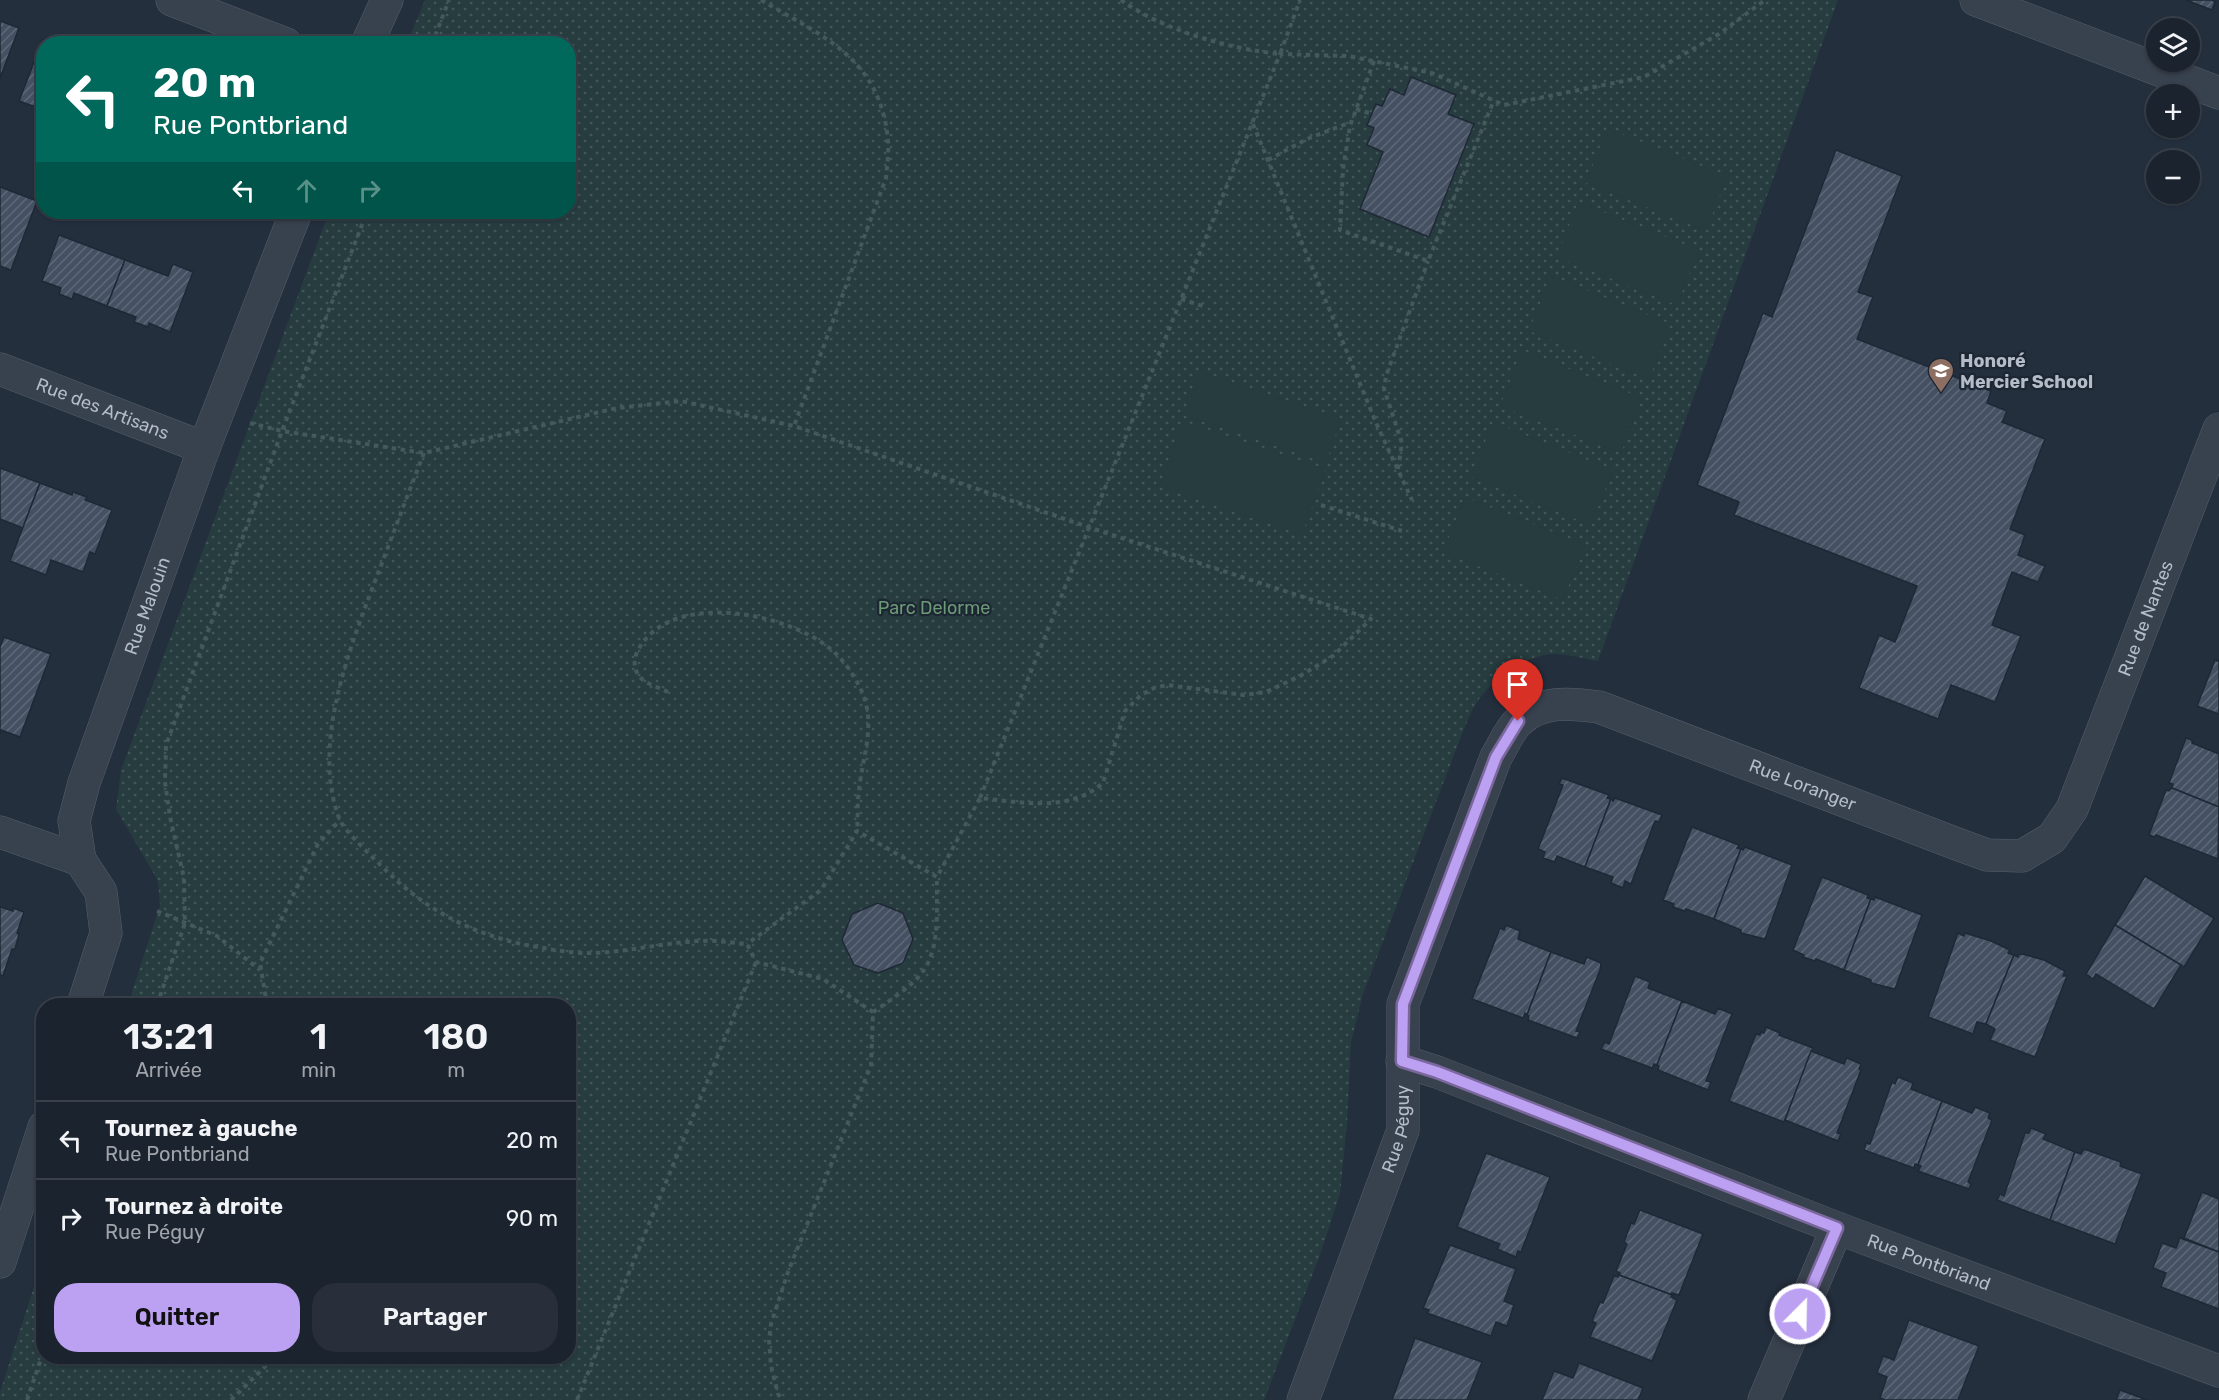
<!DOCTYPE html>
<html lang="fr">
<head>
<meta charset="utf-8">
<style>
	:root { --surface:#1b232e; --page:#282f3a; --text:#f1f3f6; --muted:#a0a4aa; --line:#39404a; --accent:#bca0f2 }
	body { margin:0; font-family:Rubik,sans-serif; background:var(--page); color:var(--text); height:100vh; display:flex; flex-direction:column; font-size:22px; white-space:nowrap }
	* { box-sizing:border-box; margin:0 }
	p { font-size:20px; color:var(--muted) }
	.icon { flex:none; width:33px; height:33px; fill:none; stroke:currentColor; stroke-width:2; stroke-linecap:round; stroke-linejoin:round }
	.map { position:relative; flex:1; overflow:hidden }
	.side { position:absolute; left:36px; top:998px; width:540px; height:366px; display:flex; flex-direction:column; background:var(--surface); border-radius:24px; box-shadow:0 2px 4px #0004,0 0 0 2px var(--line) }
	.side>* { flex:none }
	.guide { position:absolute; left:36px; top:36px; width:540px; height:183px; border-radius:24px; box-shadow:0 2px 4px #0004,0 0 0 2px var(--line); background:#00695c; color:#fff; overflow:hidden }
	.tools { position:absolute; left:2146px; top:18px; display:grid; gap:12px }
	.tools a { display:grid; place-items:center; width:54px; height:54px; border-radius:50%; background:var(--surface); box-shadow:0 2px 4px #0004,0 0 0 2px var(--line); font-size:30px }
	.pin { position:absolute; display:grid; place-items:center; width:51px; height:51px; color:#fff; margin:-62px -26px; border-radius:50% 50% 50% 0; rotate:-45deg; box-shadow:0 0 6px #0007 }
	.pin .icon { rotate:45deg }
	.me { position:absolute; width:66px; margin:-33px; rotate:23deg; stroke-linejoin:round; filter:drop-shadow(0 0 4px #0008) }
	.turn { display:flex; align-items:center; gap:21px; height:126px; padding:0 18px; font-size:27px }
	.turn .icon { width:78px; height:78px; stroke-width:2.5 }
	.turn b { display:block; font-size:42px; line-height:51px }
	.lanes { display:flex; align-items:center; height:57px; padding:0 18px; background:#0003; justify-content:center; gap:30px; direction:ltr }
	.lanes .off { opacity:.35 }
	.eta { display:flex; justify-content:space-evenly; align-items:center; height:102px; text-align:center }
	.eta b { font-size:36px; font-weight:600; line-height:42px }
	.cta { display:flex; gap:12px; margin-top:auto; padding:12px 18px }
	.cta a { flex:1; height:69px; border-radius:24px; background:var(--accent); color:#111; font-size:24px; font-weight:600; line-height:69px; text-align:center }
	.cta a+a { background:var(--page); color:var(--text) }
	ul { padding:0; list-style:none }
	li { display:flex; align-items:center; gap:18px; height:78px; padding:0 18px; border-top:2px solid var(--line) }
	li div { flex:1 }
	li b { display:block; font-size:22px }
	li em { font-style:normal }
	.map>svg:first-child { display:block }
</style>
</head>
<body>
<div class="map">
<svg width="2219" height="1400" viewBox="0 0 2219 1400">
	<defs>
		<pattern id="grass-dots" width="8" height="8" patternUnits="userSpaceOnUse" patternTransform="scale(1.5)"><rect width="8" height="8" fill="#263c3f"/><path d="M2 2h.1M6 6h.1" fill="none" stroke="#435659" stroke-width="1.8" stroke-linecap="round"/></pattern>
		<pattern id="building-hatch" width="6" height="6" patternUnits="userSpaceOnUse" patternTransform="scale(1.5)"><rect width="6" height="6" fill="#455162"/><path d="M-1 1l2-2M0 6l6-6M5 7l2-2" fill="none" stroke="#5d6877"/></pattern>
	</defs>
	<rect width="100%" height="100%" fill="#242f3e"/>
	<!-- grass -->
	<path fill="url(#grass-dots)" d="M425,0h1413l-240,661c-14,-2 -32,-8 -47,-7 -30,3 -64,28 -78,55 -5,10 -9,20 -13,30l-97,255 -12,48 -4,81 -7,71 -20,61 -56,145h-1264v-8l43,-133 1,97h524v-351h-440l32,-100 -2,-24 -42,-72 5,-39 208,-558h239v-168l-161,-1z"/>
	<!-- garden -->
	<g fill="#263c3f">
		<path d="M1607,128l120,48 -21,55 -120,-48z"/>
		<path d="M1578,202l121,48 -22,55 -120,-48z"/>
		<path d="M1551,276l120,48 -22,55 -120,-48z"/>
		<path d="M1522,350l120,48 -21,55 -121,-47z"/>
		<path d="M1199,371l142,48 -15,44 -141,-48z"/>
		<path d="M1183,421l142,48 -23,66 -142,-49z"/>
		<path d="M1493,422l120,48 -22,55 -120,-48z"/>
		<path d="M1465,497l120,48 -22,55 -120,-48z"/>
	</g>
	<!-- building -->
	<g fill="url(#building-hatch)" stroke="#1f2835" stroke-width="1.5">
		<path d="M2186,0h26l3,2 -3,8z"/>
		<path d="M0,21l19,7 -19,50z"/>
		<path d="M43,39l12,5h-11v66l-25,-9z"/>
		<path d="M1411,77l45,18 -8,19 26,10 -45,113 -69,-28 23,-57 -16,-7 7,-17 -7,-3 9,-21 6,2 8,-17 14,6z"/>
		<path d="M1836,150l66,26 -44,116 15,5 -16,42 134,52 -4,12 20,8 -5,11 43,17 -35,90 15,6 -7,20 27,11 -7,16 -26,-10 -20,53 29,11 -26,66 -44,-17 -13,34 -79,-31 20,-53 16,7 22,-56 -183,-71 5,-13 -42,-17 66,-172 9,4z"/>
		<path d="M0,187l37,14 -26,69 -11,-4z"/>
		<path d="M59,235l66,25 -18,46 -33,-13 -2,6 -13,-5 2,-6 -19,-7z"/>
		<path d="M125,260l43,16 5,-12 20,8 -23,60 -21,-9 -1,4 -14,-5 2,-5 -29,-11z"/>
		<path d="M0,468l40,15 -17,45 -23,-9z"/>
		<path d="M40,483l32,12 1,-3 14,5 -2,3 27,10 -17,44 -5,-2 -7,20 -32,-12 -5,15 -36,-14z"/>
		<path d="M4,637l47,17 -31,83 -19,-7 -1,4v-87z"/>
		<path d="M2219,659v55l-22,-8 18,-46 3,1z"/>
		<path d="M2186,738l6,2v3l27,11v53l-47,-19 1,-4 -4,-1z"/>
		<path d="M1562,778l47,17 -2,3 4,1 -26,68 -28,-11 -2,6 -12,-4 2,-6 -7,-3 25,-64 -4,-1z"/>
		<path d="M2172,788l47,19 -1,52 -62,-24 -1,2 -6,-2 17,-45 3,1z"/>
		<path d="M1615,798l47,17 -3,7 -4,-1 -24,63 -6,-3 -2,7 -12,-5 2,-6 -28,-10 26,-68 2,2z"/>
		<path d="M1692,827l47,18 -2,3 4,1 -27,70 -28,-10 -1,2 -12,-4 1,-3 -11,-4z"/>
		<path d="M1745,847l47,18 -27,74 -24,-6v-3l-27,-11 27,-70 2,1z"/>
		<path d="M2145,876l69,42 -30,49 -69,-42z"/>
		<path d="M1822,877l46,18 -1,3 4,1 -27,71 -28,-11 -1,2 -12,-4 1,-2 -11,-5z"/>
		<path d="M1875,897l47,18 -27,74 -24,-6v-3l-27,-10 27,-71 3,1z"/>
		<path d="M878,903l25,10 10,26 -10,24 -25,10 -24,-8 -12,-25 10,-26z"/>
		<path d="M0,907l13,4v-3l11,4 -7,21 2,1 -4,15h-3l-9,27 -3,-1z"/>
		<path d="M1506,925l14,6 -2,8 33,13 -24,63 -2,-2 -2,5 -51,-19 28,-71 4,2z"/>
		<path d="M2115,925l66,40 -27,44 -58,-35 -3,5 -7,-5z"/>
		<path d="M1958,933l6,3 1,-3 26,8 19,9 -2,3 6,2 -28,69 -9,-2 -4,12 -45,-17z"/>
		<path d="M1551,952l33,12 3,-7 14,6 -1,7 -24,61 4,1 -3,6 -49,-18 1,-4 -2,-1z"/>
		<path d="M2022,954l22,6 21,11 -2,5h4l-32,81 -45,-17 5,-11 -9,-5 28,-69 4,2v-2z"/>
		<path d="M1635,976l15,6 -2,6 34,13 -25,64 -3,-1 -2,4 -51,-19 4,-7 4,2z"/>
		<path d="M1682,1001l33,13 3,-6 14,6 -26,67 5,1 -3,8 -50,-20 1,-4 -2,-1z"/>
		<path d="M1766,1027l14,6 -1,2 34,13 -29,74 -55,-21 27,-67 4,1 1,-3 3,1z"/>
		<path d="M1811,1051l33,13 3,-6 14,6 -2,5 2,1 -24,63 4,1 -3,7 -53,-21z"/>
		<path d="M1898,1077l15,6 -2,6 31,12 -24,64 -3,-1 -1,4 -50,-18 2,-7 4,1 22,-62 3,2z"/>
		<path d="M1942,1101l30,12 3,-6 15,6 -2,5 4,2 -24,62 3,2 -2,5 -51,-18 3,-5 -3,-1z"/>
		<path d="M2031,1128l15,6 -3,5 32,13 -25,68 -53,-20 3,-6 4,2 21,-63h4z"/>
		<path d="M2084,1149l37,13 -1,4 22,8 -27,70 -65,-24 25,-68 6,2z"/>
		<path d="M1486,1153l64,24 -29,75 -3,-1 -2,6 -19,-8 3,-5 -43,-17z"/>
		<path d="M2202,1192l17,7v53l-35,-14z"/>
		<path d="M1640,1210l63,24 -24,61 -7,-2v2l-53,-20 1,-2 -4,-2 11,-27 -3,-2 7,-19 3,1z"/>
		<path d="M2180,1238l39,14v57l-58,-22 5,-14 -13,-5 9,-25 14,5z"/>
		<path d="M1450,1245l66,24 -12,32 10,4 -7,21 -11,-4 -5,14 -64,-23 2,-3 -6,-2z"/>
		<path d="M1619,1275l53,20 -1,2 6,3 -25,61 -62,-24 6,-14 -4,-2 8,-19 3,1 11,-27 4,1z"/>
		<path d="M1909,1320l70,26 -21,54h-73l-5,-2 7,-21 -10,-4 6,-17 11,4z"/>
		<path d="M1415,1338l67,24 -15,38h-75z"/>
		<path d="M1579,1363l64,25 -5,12h-96l12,-29 19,7z"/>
		<path d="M2120,1390l27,10h-31z"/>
	</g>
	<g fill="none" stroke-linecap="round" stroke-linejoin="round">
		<defs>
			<g id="street">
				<path d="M172,0l114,44"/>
				<path d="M1976,0l243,93"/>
				<path d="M367,44l20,-44"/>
				<path id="s1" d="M0,369l204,79"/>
				<path d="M0,832l80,28"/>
				<path id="s2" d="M83,1005l23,-72 -5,-41 -21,-32 -6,-39 10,-38 120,-335 92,-236"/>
				<path id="s3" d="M1402,1061l35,11 400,156 382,143"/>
				<path d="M0,1262l44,-135"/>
				<path id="s4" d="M1303,1400l100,-270v-126l93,-247c7,-11 13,-27 23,-36 22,-21 51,-18 80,-14l358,137 30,11 35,1 30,-18 20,-29 147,-380"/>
				<path d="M1764,1400l73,-172"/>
			</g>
		</defs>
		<!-- street casing -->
		<use href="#street" stroke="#565f6c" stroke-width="33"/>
		<!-- path -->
		<g stroke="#44595c" stroke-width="4" stroke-dasharray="4.5 4.5" stroke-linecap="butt">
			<path d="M761,0c63,37 120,59 127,141 1,12 -1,25 -2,37l-92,248"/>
			<path d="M1121,0c41,30 109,49 159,54l20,-54"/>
			<path d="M432,44l17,-44"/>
			<path d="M1374,61l-24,65 -7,43 -3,61 88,31 66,-161"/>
			<path d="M1356,109l16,5"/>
			<path d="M1253,124l124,301 35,75"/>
			<path d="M1268,160l39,-21 44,-17"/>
			<path d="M1181,299l25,8"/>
			<path d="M250,423l32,8 142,22 193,-45 64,-7 113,25 294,101 283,92 -38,37 -33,20 -34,16 -22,3 -77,-10 -13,3 -13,7 -16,16 -22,72c-34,30 -82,19 -123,15l-43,79 -80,-46 -36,59 -74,54"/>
			<path d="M424,453c-15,38 -29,76 -44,115 -27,72 -70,173 -41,250 4,13 44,49 55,60 42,39 93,62 150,70 14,3 30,5 45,5 36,0 76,-11 113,-12 15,-1 31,2 45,3l9,18 67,17 50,33 -2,53 -83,207 -17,52 -2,16 2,26 7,28 4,6"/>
			<path d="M1398,469l4,-26 -18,-54 2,-13 42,-115"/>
			<path d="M1321,505l81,26"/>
			<path d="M668,692c-8,-4 -18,-7 -25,-12 -20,-17 0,-42 15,-52 45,-31 136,-11 175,23 13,11 27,33 32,49 9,31 -3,60 -6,90 -2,14 -1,28 -2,41"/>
			<path d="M980,798l300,-744 68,2 84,17 72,32 140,-28 75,-43 46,-34"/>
			<path d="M157,911l60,25 43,34"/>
			<path d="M157,1005l28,-82 -1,-45 -14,-61 -5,-35 1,-37 116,-314 85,-219"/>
			<path d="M267,1005l-7,-42 58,-119 21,-23"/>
			<path d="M873,1012c15,-10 42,-28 51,-42 17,-26 12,-64 13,-93"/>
			<path d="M27,1400l17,-50"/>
			<path d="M231,1400l45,-44"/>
			<path d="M577,1400l179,-438"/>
		</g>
		<!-- street -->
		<use href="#street" stroke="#38414e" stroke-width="32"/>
	</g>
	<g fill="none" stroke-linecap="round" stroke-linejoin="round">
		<defs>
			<path id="route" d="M1518,721l-22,36 -93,247 -1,57 35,11 400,156 -37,86"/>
		</defs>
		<!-- route casing -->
		<use href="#route" stroke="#7a689d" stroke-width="15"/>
		<!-- route -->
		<use href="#route" stroke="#bca0f2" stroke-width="10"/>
	</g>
	<!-- icons -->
	<defs>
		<symbol id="school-pin" viewBox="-11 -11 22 30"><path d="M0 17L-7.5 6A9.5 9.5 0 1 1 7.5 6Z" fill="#8d6e63" stroke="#1d2633"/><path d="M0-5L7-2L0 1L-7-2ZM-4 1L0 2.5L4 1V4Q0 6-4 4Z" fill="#fff"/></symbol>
	</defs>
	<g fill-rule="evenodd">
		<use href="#school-pin" x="1926" y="356" width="30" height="40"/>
	</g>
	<g text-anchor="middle" stroke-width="4.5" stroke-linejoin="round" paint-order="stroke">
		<!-- poi labels -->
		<g font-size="18" font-weight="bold" fill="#b4bcc9" stroke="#1d2633" text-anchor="start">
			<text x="1960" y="367">Honoré<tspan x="1960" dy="21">Mercier School</tspan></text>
		</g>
		<!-- street labels -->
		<g font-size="18" fill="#b4bcc9" stroke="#1d2633">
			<text dy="6" stroke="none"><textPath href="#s1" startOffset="110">Rue des Artisans</textPath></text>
			<text dy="6" stroke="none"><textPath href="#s2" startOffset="422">Rue Malouin</textPath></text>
			<text dy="6" stroke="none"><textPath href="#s4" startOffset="1530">Rue de Nantes</textPath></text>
			<text dy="6" stroke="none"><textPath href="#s4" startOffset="1023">Rue Loranger</textPath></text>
			<text dy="6" stroke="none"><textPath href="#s4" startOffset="288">Rue Péguy</textPath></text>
			<text dy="6" stroke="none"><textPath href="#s3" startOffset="564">Rue Pontbriand</textPath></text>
		</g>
		<!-- park labels -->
		<g font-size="18" fill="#6b9a76" stroke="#1d2633">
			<text x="934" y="614">Parc Delorme</text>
		</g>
	</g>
</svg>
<div class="tools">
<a><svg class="icon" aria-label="layers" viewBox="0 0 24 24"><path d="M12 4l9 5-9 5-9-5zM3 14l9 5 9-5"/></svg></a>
<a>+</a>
<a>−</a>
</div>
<div class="pin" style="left:1518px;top:721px;background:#d93025"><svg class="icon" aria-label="arrive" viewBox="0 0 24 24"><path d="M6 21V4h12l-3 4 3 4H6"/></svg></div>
<svg class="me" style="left:1800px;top:1314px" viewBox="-20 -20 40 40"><circle r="17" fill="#bca0f2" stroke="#fff" stroke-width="3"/><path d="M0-11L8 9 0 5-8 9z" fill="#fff"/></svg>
<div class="guide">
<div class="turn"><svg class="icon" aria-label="left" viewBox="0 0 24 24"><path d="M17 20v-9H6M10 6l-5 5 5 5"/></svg><div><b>20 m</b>Rue Pontbriand</div></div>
<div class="lanes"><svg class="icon" aria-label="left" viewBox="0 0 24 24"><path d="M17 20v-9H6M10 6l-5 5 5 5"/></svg><svg class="icon off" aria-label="ahead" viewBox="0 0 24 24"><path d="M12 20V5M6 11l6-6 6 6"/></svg><svg class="icon off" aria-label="right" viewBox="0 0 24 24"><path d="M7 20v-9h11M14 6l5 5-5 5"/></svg></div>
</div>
<section class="side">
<div class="eta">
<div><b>13:21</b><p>Arrivée</p></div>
<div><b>1</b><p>min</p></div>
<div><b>180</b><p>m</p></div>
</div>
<ul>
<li><svg class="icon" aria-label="left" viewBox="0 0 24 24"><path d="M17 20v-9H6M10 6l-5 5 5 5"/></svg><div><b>Tournez à gauche</b><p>Rue Pontbriand</p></div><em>20 m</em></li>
<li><svg class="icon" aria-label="right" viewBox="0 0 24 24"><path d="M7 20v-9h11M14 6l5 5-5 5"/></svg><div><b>Tournez à droite</b><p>Rue Péguy</p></div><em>90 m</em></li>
</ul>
<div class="cta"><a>Quitter</a><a>Partager</a></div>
</section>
</div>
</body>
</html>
